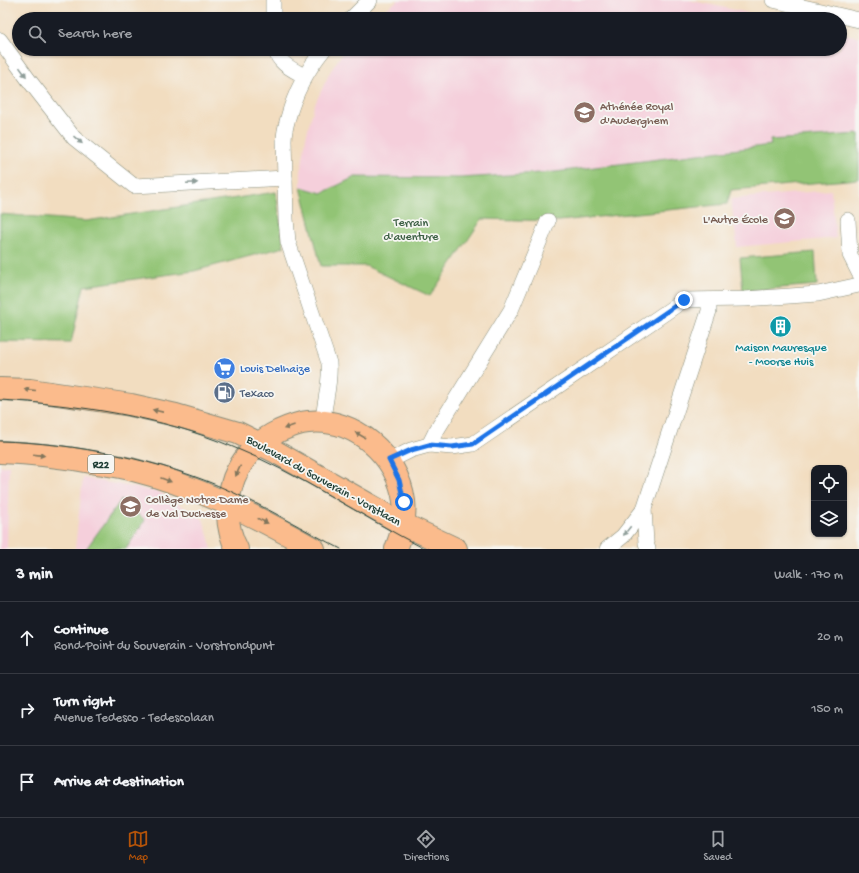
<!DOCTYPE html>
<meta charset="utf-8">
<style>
:root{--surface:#171b24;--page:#242831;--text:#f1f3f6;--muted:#9ea1a6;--line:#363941;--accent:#b45309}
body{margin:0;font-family:"Gochi Hand",sans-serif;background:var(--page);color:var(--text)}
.controls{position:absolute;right:12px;bottom:12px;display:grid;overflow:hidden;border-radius:8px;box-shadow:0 1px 3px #0004}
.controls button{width:36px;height:36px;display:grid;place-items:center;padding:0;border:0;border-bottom:1px solid var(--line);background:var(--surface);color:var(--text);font:20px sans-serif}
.stop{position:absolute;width:12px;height:12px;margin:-9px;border:3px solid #1a73e8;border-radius:50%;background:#fff}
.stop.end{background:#1a73e8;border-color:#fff;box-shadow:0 1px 4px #0008}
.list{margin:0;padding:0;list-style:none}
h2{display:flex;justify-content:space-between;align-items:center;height:52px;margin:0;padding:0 16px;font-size:17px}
h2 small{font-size:13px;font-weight:400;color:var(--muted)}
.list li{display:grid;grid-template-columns:26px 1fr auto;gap:12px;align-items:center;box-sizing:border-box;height:72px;padding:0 16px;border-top:1px solid var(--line)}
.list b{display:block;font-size:15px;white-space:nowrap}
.list p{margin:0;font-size:13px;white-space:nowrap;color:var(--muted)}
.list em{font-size:13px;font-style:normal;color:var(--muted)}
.icon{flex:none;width:22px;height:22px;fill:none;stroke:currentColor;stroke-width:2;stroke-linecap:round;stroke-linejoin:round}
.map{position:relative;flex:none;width:859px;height:549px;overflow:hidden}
.search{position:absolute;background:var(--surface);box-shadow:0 1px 3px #0004;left:12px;right:12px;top:12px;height:44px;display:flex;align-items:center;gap:10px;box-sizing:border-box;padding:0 14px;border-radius:22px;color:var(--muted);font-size:15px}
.sheet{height:268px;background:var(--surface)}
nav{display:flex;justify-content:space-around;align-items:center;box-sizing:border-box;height:56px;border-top:1px solid var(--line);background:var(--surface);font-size:11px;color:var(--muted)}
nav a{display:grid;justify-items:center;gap:2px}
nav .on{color:var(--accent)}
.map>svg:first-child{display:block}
.built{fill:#f5cfdb}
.green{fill:#92c475;stroke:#588054}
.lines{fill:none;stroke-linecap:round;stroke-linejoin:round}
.street-casing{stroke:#888d7a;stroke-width:16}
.primary-casing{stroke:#888d7a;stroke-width:24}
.street{stroke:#fff;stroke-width:15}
.primary{stroke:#fbbb8c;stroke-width:22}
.tram{stroke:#1f3d34;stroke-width:1}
.oneway{fill:#8f9e9a}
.oneway2{fill:#82765c}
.route{stroke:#1a73e8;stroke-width:5}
.labels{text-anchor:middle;stroke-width:3.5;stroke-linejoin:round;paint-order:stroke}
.shield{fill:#f6f6f2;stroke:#60746d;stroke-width:1}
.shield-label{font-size:11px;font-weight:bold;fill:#1f3d34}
.education-label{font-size:12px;fill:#785e54;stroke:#f6f6f2;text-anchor:start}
.park-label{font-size:12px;fill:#3c5f44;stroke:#f6f6f2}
.culture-label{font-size:12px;fill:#0d838f;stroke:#f6f6f2}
.shop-label{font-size:12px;fill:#366cbe;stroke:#f6f6f2;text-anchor:start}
.service-label{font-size:12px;fill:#4e5e75;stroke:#f6f6f2;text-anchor:start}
.street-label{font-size:12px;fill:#1f3d34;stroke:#f6f6f2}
</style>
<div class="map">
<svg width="859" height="549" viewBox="0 0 859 549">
<rect width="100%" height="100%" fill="#f6f6f2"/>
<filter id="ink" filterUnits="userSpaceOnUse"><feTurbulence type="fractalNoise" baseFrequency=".025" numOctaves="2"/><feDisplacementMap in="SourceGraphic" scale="8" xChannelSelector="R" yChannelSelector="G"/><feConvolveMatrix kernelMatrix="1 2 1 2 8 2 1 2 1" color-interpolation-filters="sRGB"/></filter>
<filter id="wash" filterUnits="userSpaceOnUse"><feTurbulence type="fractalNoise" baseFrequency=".012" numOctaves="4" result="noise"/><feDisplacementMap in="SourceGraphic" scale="16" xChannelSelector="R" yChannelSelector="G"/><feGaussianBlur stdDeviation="0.9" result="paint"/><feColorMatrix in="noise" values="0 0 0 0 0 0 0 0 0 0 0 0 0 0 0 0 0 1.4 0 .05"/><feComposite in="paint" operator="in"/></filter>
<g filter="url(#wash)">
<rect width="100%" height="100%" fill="#f2ddc0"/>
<g class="built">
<path d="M398,0h291l87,19h-403z"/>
<path d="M840,33l19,4v97l-88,6v5l-216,27 -70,6 -130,-1 -33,16 -21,-6v-14l5,-36 8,-31 16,-34 15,-23h495z"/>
<path d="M831,190l5,48 -99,9 -6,-48z"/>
<path d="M0,466h9l-2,83h-7z"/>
<path d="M83,478l76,14 44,27 9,30h-137z"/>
</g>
<g class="green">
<path d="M859,134v45l-128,11 -4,14 -168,17 -77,-2 -52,77 -64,-30h-45l-20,-79 21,6 33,-16 106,1 94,-6 216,-27 -1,-5z"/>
<path d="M276,192l8,55 -90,24 -110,15 -13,57 -71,-1v-128l86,7z"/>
<path d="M815,252l2,33 -74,6 -3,-33z"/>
<path d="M121,500l24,20 -19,29h-40z"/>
</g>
</g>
<g filter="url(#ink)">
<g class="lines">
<defs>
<g id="street">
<path d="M273,0v19"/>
<path d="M773,0l86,20"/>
<path d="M351,19l19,-19"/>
<path d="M0,40l28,39 46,59 60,48 151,-8"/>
<path d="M275,49c4,15 17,20 29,27"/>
<path d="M848,220l2,35 9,18"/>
<path d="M323,422c1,-20 8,-39 6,-59l-41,-121 -2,-23 -2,-79c0,-8 2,-15 4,-22 7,-26 19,-48 36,-69"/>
<path d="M429,445l6,-12 76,-123 37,-89"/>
<path d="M389,461l22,-11 18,-5 23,2 21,-3 211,-144 61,-1 73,-5 41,-9"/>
<path d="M644,509l2,34 2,6"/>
<path d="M607,549l16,-13 21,-27 65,-198v-11"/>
</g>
<g id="primary">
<path d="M0,389l30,1 101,15 45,10 62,18 38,19 127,72 53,25"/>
<path d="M0,452c33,1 65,5 97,11 11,2 22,3 33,6 65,16 126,47 184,80"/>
<path d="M237,549c-12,-22 -11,-48 -3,-71 9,-21 24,-37 45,-47 9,-4 19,-8 29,-9 47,-5 90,34 96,79 2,16 -2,33 -8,48"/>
</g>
</defs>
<use href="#street" class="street-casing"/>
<use href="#primary" class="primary-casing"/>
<use href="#street" class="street"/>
<use href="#primary" class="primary"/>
<g class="tram">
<path d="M0,400c79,5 160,16 233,47 67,27 127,69 192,102"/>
<path d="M0,441c74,2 163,19 230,50 38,17 74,39 111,58"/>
</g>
</g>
<defs><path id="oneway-solid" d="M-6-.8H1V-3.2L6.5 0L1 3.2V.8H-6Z"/></defs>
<g class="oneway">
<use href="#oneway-solid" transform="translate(23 72) rotate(54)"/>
<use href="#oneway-solid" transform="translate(78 140) rotate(41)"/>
<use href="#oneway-solid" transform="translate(192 183) rotate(-3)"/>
<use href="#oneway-solid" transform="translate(627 531) rotate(128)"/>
</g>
<g class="oneway2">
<use href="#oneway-solid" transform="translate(30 390) rotate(-175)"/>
<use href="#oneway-solid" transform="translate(158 411) rotate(-167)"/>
<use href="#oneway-solid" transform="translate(289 427) rotate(160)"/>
<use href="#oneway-solid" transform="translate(360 435) rotate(-150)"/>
<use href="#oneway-solid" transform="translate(39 455) rotate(7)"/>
<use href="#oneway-solid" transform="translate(238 471) rotate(115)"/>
<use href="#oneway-solid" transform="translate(166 480) rotate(21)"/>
<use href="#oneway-solid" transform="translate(263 521) rotate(26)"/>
</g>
</g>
<g class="lines" filter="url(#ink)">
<path class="route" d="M404,502l-5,-22 -10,-20 22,-10 18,-5 23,2 21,-3 211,-144"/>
</g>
<defs>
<symbol id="school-disc" viewBox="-11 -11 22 22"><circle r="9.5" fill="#8d6e63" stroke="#f6f6f2"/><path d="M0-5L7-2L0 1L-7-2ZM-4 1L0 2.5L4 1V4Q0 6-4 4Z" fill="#fff"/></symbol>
<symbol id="building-disc" viewBox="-11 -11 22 22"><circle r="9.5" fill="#0f9aa8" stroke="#f6f6f2"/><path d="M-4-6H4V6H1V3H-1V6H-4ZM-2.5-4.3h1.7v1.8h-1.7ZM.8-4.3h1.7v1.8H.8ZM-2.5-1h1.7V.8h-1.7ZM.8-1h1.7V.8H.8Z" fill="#fff"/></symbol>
<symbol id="supermarket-disc" viewBox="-11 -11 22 22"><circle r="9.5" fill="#3f7fe0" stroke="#f6f6f2"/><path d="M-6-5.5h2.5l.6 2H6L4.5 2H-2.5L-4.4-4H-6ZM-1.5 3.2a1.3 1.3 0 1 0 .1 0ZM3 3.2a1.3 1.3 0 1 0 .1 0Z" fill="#fff"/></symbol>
<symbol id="fuel-disc" viewBox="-11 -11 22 22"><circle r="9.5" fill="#5c6f8a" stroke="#f6f6f2"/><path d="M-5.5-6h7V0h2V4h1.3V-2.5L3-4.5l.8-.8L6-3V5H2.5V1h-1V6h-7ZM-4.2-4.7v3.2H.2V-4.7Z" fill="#fff"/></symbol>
</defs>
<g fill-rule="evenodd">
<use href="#school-disc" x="572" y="100" width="25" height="25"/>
<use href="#school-disc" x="772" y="206" width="25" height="25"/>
<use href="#building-disc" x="768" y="314" width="25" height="25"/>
<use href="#supermarket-disc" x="212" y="356" width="25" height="25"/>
<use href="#fuel-disc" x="212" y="380" width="25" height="25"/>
<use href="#school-disc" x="118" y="494" width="25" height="25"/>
</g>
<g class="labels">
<rect class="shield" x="88" y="455" width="26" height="18" rx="3"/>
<g class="shield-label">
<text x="101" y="468">R22</text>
</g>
<g class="education-label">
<text x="600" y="110">Athénée Royal<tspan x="600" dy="14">d'Auderghem</tspan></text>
<text x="768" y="223" text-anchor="end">L'Autre École</text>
<text x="146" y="503">Collège Notre-Dame<tspan x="146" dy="14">de Val Duchesse</tspan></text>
</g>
<g class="park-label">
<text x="411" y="226">Terrain<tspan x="411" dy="14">d'aventure</tspan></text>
</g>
<g class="culture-label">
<text x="781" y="351">Maison Mauresque<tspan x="781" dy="14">- Moorse Huis</tspan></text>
</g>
<g class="shop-label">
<text x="240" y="372">Louis Delhaize</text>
</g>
<g class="service-label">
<text x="240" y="397">Texaco</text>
</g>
<g class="street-label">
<text transform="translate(324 480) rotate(29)" y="4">Boulevard du Souverain - Vorstlaan</text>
</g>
</g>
</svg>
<div class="controls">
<button><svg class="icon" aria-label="locate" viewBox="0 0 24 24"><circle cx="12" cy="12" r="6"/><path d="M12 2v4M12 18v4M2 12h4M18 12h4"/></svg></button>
<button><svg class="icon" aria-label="layers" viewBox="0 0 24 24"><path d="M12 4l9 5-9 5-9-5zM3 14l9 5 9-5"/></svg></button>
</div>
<div class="stop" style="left:404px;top:502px"></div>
<div class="stop end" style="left:684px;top:300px"></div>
<div class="search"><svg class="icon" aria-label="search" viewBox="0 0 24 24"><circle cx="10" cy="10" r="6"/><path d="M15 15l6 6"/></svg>Search here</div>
</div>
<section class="sheet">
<h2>3 min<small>Walk · 170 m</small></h2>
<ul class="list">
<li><svg class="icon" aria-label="ahead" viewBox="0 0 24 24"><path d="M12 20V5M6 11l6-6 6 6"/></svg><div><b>Continue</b><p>Rond-Point du Souverain - Vorstrondpunt</p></div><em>20 m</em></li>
<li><svg class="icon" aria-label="right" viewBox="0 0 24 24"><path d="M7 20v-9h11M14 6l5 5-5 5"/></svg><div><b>Turn right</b><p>Avenue Tedesco - Tedescolaan</p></div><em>150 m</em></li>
<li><svg class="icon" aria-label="arrive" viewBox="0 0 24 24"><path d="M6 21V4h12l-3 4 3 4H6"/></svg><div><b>Arrive at destination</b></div></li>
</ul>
</section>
<nav>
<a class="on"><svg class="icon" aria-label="map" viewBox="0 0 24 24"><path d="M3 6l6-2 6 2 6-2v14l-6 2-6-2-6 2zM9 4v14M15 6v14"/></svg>Map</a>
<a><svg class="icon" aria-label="directions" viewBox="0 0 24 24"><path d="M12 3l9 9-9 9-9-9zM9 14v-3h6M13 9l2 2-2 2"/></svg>Directions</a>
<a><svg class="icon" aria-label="saved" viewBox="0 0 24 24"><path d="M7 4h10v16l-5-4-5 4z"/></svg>Saved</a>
</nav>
